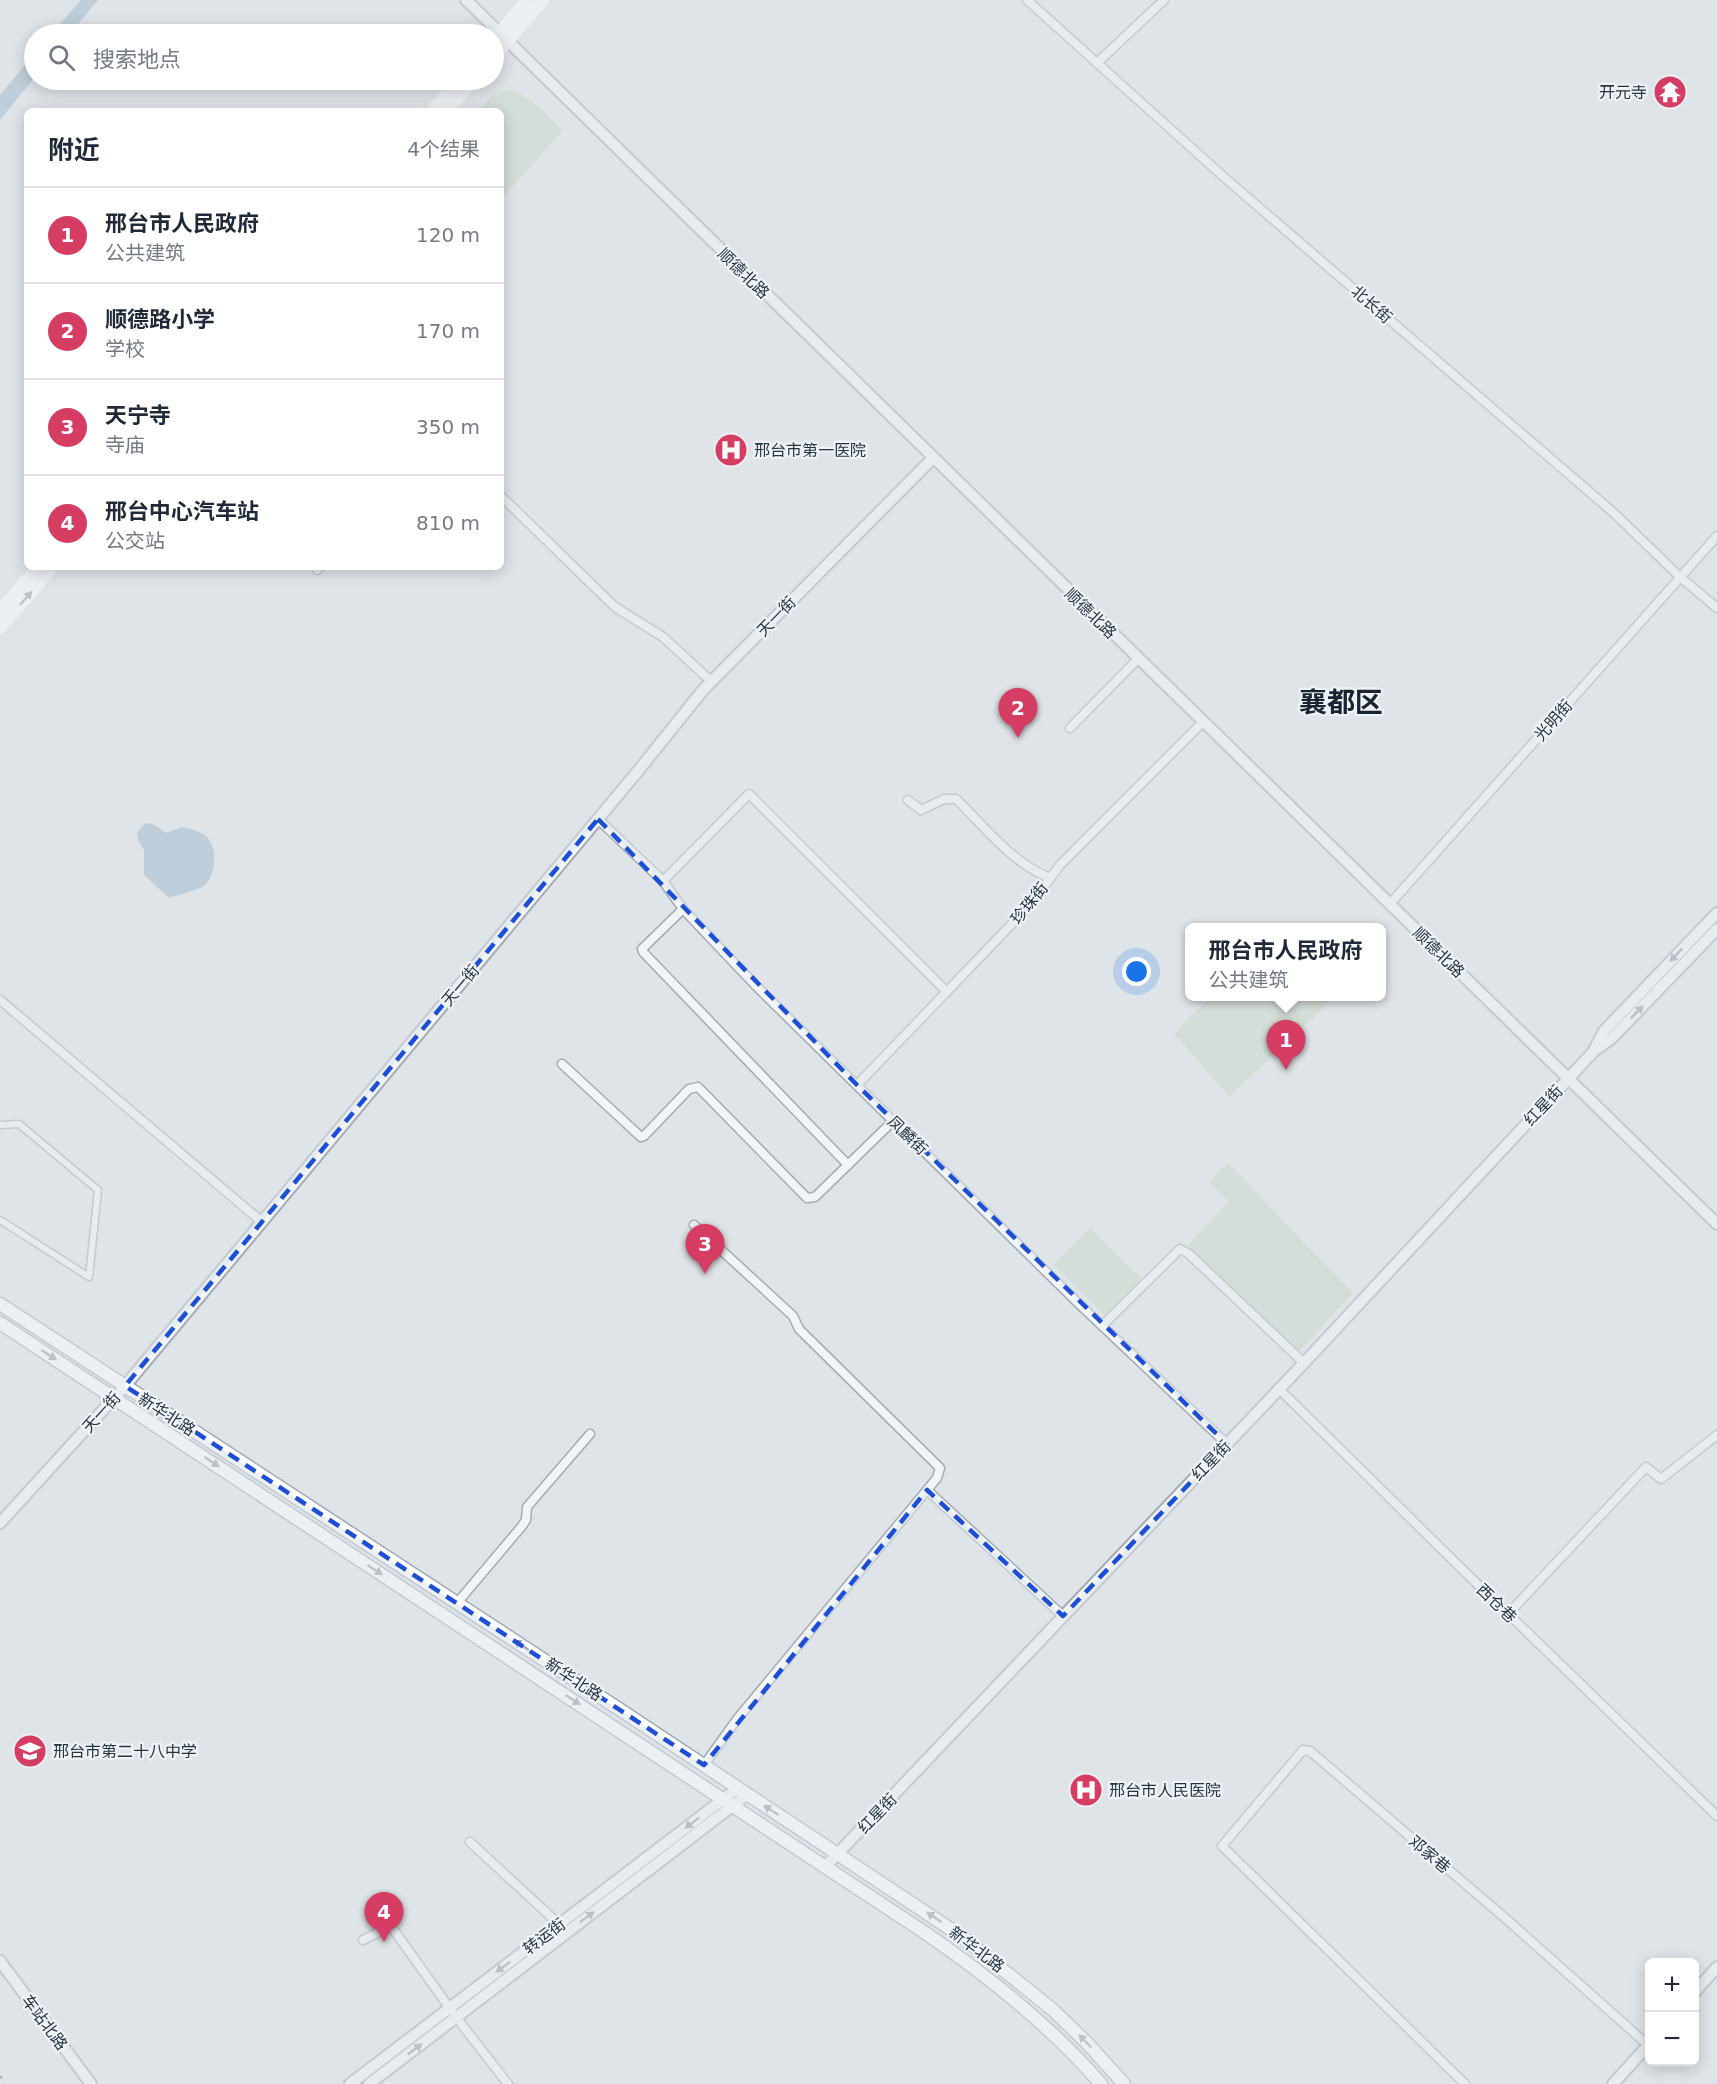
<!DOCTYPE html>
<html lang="zh">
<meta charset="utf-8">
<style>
:root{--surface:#fff;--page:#f6f6f7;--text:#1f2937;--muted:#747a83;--line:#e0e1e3;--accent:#d53d63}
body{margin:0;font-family:"DejaVu Sans","Noto Sans SC",sans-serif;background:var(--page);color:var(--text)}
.controls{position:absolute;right:18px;bottom:18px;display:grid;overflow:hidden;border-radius:9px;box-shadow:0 3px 15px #0003}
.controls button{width:54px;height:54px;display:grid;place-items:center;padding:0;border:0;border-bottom:2px solid var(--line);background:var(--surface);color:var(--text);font:30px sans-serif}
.you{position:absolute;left:1137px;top:972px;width:21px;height:21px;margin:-15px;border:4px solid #fff;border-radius:50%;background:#1a73e8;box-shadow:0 0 0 9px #1a73e833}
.badge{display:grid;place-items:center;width:39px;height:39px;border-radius:50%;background:var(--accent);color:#fff;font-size:20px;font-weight:700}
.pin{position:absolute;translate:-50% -50px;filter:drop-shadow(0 2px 3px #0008)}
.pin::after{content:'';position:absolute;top:32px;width:21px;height:18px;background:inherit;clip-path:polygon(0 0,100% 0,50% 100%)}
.popup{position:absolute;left:1185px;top:923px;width:201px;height:78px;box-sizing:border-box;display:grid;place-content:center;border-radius:9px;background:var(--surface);filter:drop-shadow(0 2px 4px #0005);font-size:20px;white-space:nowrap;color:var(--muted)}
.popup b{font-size:22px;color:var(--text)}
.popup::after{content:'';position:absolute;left:50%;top:100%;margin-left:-12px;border:12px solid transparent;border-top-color:var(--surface)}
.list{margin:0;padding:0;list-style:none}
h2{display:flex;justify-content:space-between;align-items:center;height:78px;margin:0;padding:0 24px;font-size:26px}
h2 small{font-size:20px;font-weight:400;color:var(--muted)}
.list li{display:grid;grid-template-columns:39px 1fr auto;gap:18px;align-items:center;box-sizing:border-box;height:96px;padding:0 24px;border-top:2px solid var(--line)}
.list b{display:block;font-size:22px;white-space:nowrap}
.list p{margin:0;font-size:20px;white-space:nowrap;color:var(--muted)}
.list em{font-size:20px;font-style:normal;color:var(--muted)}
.icon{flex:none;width:33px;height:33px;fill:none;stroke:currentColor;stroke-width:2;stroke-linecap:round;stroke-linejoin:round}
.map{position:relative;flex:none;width:1717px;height:2084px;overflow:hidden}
.search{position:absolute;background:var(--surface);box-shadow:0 3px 15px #0003;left:24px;top:24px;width:480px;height:66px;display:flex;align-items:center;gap:15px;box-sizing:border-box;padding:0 21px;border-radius:33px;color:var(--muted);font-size:22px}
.panel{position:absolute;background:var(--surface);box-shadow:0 3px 15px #0003;left:24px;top:108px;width:480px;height:462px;border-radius:9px}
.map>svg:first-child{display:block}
.green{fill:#c7d4c0}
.water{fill:#98b6cb}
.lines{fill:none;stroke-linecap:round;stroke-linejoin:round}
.pedestrian-casing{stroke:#a4abb3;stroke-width:9}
.minor-casing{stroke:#a4abb3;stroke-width:11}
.tertiary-casing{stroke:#a4abb3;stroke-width:14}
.primary-casing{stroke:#9eaab6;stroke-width:15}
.pedestrian{stroke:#f2f5f7;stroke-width:6}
.minor{stroke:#f2f5f7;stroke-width:8}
.tertiary{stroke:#f2f5f7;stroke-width:10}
.secondary{stroke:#fff;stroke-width:12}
.primary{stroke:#fff;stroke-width:12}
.rail{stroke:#788594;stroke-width:3;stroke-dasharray:3 6;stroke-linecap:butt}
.oneway{fill:#9399a0}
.oneway2{fill:#8c949c}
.marked{fill:none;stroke:#1d4ed8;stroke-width:4.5;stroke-dasharray:12 8;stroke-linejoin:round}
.labels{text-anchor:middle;stroke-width:4.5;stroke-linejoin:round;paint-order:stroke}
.poi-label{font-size:16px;fill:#273341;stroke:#eff3f7;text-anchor:start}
.street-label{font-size:16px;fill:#273341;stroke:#eff3f7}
.town-label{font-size:28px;font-weight:bold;fill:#192432;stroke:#eff3f7}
</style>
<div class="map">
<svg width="1717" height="2084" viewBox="0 0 1717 2084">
<rect width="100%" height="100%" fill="#dfe4e9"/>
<g class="green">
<path d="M507,90c22,3 40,26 56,41l-62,67v-87h-23l14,-16z"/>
<path d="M1211,997v-1l123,1 -104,99 -55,-60 5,-9z"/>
<path d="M1228,1163l125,130 -55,59 -111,-106 42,-44 -20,-20z"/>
<path d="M1090,1228l51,50 -36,37 -51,-50z"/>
</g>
<g class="water">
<path d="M81,0h17l-28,34h-19z"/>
<path d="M34,54v24l-34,42v-25z"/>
<path d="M149,823c22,8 8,14 33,4 9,2 19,4 26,11 10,12 8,38 -4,48 -5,4 -27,9 -35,12l-25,-23v-25l-6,-10 -1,-7 7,-9z"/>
</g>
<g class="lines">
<defs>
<path id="pedestrian" d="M0,1125l19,-1 79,66 -9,87 -89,-57"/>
<g id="minor">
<path d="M1027,0l198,178 390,336 65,63 37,31"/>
<path d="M1097,63l67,-63"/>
<path d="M501,496l114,111 48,30 49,45"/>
<path d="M317,570l3,-3"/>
<path d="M1070,728l68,-69"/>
<path d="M908,800l13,10 23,-11h12c29,28 56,64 94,79"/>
<path d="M598,819l65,62 20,28 74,78 320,315 150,142"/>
<path d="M663,881l86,-87 198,198"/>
<path d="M1390,904l327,-368"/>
<path d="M683,909l-41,40 1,3 205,213"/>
<path d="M0,1000l262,222"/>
<path d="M562,1064l79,73 3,-1 45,-47 9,-2 109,111 8,-1 78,-76"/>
<path d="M857,1085l174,-181 29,-39 143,-143"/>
<path d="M694,1225l99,91 6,13 141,139 -3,10 -199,240 -34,47"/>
<path d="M1102,1326l78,-77 9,5 115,109"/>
<path d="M1279,1389l185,182 253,245"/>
<path d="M927,1490l136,126"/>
<path d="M457,1603l65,-77 4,-6 1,-13 63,-73"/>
<path d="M1508,1614l138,-147 15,12 56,-44"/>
<path d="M470,1842l92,85"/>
<path d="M363,1940l28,-14 65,91 52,67"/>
<path d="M1465,2084l-243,-238 81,-96 7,1 195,167 143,127"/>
</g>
<g id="tertiary">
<path d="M466,0l1251,1224"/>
<path d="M1595,1048l9,-17 113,-118"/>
<path d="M0,1523l125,-137 513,-615 65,-81 230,-232"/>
<path d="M825,1867l479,-504 290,-312 18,-13 105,-109"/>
<path d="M0,1961l91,123"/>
<path d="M1694,1993l23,-26"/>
<path d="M350,2084l388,-296"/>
<path d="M369,2084l379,-290"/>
<path d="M1613,2084l37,-41"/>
</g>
<g id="primary">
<path d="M0,1304l619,405 342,227 92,74 36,35 35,39"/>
<path d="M0,1323l924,609c64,44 126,93 177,152"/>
</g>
</defs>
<use href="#pedestrian" class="pedestrian-casing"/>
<use href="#minor" class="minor-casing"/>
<use href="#tertiary" class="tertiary-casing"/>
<use href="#primary" class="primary-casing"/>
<use href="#pedestrian" class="pedestrian"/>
<use href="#minor" class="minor"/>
<use href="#tertiary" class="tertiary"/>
<g class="secondary">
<path d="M494,39l33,-39"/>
<path d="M494,57l49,-57"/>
<path d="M432,111l27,-31"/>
<path d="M447,111l27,-31"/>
<path d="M0,611l38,-44"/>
<path d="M0,628l53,-61"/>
</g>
<use href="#primary" class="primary"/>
<path class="rail" d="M0,2076l5,8"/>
</g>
<defs><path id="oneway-solid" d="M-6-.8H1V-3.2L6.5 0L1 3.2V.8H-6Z" transform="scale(1.5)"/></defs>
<g class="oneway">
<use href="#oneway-solid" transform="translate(26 598) rotate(-49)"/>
<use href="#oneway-solid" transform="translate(49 1355) rotate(33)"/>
<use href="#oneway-solid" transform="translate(212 1462) rotate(33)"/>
<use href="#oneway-solid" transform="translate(375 1570) rotate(33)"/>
<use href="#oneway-solid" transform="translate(521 1645) rotate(-147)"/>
<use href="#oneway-solid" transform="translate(573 1700) rotate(33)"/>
<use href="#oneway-solid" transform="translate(771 1810) rotate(-147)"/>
<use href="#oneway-solid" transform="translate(934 1917) rotate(-146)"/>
<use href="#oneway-solid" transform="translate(1085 2041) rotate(-134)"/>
</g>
<g class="oneway2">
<use href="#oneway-solid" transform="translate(1676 955) rotate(134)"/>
<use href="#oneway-solid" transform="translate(1637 1012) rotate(-46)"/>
<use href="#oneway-solid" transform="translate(692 1823) rotate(143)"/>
<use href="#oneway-solid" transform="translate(587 1917) rotate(-37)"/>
<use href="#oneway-solid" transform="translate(503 1967) rotate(143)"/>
<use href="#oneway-solid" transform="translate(415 2049) rotate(-37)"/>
</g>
<path d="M0 0H1717V2084H0ZM598,819l259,266 370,359 -164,172 -136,-126 -223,275 -579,-379z" fill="#dfe4e9" fill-opacity=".55" fill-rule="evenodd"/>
<path class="marked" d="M598,819l259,266 370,359 -164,172 -136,-126 -223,275 -579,-379z"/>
<defs>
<symbol id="temple-disc" viewBox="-11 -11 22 22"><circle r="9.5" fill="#d53d63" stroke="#eff3f7"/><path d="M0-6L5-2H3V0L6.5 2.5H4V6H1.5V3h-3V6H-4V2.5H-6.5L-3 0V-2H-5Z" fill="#fff"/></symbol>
<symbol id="hospital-disc" viewBox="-11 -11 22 22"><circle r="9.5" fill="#d53d63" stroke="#eff3f7"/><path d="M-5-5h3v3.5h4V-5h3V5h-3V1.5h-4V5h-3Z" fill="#fff"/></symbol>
<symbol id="school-disc" viewBox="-11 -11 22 22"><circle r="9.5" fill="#d53d63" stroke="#eff3f7"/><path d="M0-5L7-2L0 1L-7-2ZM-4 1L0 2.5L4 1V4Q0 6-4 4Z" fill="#fff"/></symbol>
</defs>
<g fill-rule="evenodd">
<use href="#temple-disc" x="1651" y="73" width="38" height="38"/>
<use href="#hospital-disc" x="712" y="431" width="38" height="38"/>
<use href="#school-disc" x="11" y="1732" width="38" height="38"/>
<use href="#hospital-disc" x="1067" y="1771" width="38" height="38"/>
</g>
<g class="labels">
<g class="poi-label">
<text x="1647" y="98" text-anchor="end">开元寺</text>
<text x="754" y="456">邢台市第一医院</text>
<text x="53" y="1757">邢台市第二十八中学</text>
<text x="1109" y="1796">邢台市人民医院</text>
</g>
<g class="street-label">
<text transform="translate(744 273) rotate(44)" y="6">顺德北路</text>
<text transform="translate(1372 304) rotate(41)" y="6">北长街</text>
<text transform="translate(1091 613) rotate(44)" y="6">顺德北路</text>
<text transform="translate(776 616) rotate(-46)" y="6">天一街</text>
<text transform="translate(1553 720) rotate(-49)" y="6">光明街</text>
<text transform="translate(1029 903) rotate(-51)" y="6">珍珠街</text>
<text transform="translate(1439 952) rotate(44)" y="6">顺德北路</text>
<text transform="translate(460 985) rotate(-50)" y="6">天一街</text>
<text transform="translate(1543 1105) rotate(-47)" y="6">红星街</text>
<text transform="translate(908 1135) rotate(44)" y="6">凤麟街</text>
<text transform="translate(101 1412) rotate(-48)" y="6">天一街</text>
<text transform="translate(167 1414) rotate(33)" y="6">新华北路</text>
<text transform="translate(1211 1460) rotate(-46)" y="6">红星街</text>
<text transform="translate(1497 1603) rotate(44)" y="6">西仓巷</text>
<text transform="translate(574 1679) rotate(33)" y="6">新华北路</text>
<text transform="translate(877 1813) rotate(-46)" y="6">红星街</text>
<text transform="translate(1430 1854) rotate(40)" y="6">邓家巷</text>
<text transform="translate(544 1936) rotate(-37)" y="6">转运街</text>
<text transform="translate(977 1949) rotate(37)" y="6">新华北路</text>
<text transform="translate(45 2022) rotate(53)" y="6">车站北路</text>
</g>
<g class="town-label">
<text x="1341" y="712">襄都区</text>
</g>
</g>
</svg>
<div class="controls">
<button>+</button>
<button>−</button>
</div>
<div class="you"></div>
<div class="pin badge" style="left:1286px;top:1070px">1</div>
<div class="popup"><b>邢台市人民政府</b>公共建筑</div>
<div class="pin badge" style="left:1018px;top:738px">2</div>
<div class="pin badge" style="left:705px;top:1274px">3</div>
<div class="pin badge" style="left:384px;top:1942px">4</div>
<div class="search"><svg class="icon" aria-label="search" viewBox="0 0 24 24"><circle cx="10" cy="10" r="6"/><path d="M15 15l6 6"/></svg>搜索地点</div>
<section class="panel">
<h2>附近<small>4个结果</small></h2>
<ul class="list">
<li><span class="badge">1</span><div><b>邢台市人民政府</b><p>公共建筑</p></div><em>120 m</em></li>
<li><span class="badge">2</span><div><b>顺德路小学</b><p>学校</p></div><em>170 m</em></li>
<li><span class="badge">3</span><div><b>天宁寺</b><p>寺庙</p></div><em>350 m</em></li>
<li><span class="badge">4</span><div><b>邢台中心汽车站</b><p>公交站</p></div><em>810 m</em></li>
</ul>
</section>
</div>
